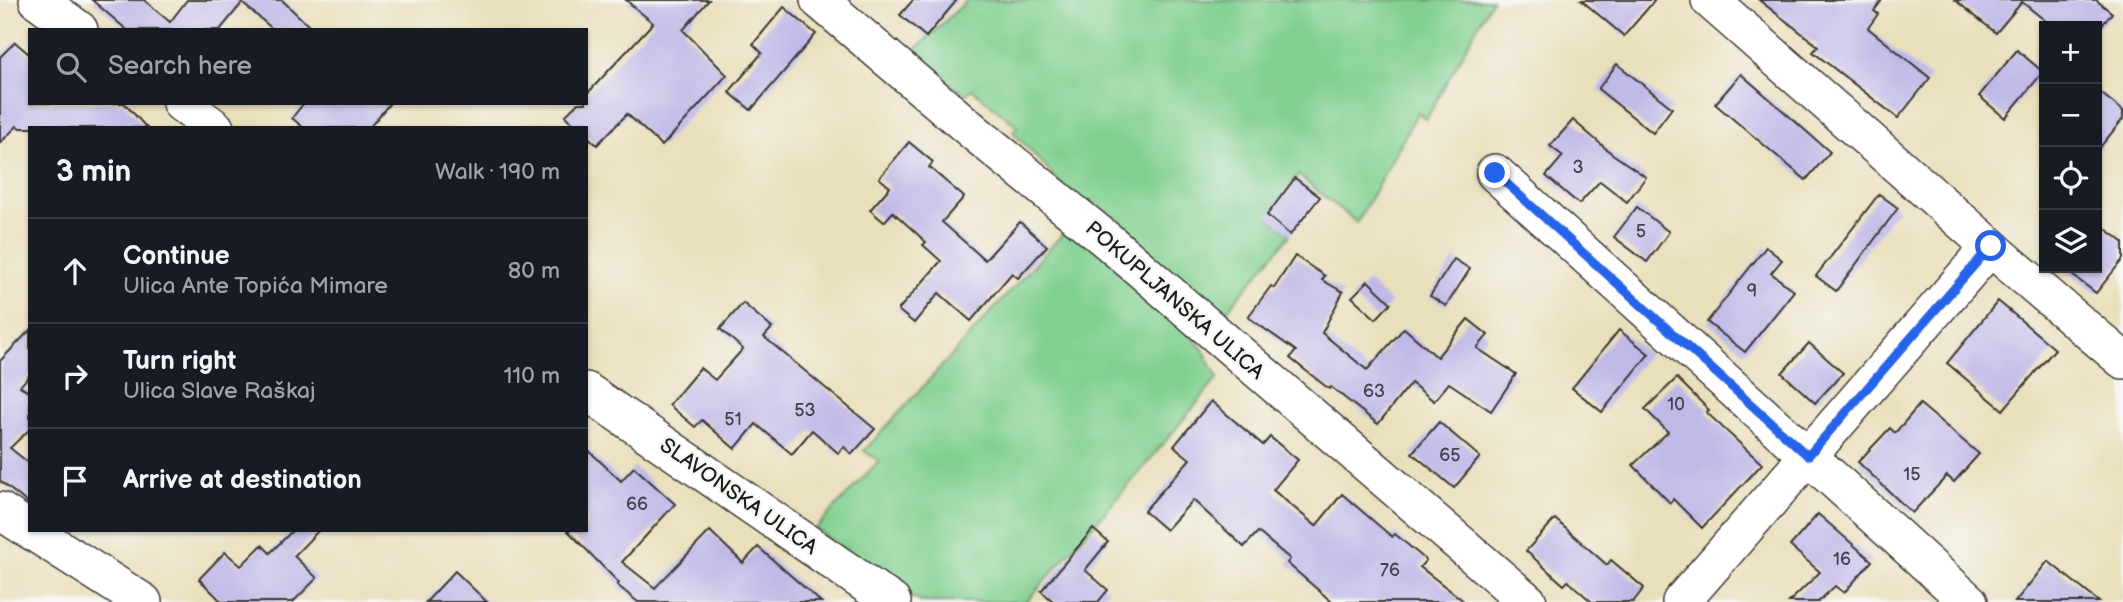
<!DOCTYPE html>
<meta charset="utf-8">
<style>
:root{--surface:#171b24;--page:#242831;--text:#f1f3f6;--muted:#9ea1a6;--line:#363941}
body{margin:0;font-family:"Balsamiq Sans",sans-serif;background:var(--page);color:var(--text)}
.controls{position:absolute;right:21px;top:21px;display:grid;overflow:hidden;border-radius:0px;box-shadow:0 2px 5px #0004}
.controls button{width:63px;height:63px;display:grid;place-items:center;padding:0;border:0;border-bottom:2px solid var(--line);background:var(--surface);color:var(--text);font:35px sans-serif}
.stop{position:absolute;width:21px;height:21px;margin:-16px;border:5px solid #2563eb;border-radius:50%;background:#fff}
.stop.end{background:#2563eb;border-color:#fff;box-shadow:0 2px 7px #0008}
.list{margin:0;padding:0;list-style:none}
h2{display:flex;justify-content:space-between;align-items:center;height:91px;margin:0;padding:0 28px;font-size:30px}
h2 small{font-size:23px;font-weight:400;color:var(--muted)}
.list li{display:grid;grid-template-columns:46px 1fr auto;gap:21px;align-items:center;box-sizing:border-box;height:105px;padding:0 28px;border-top:2px solid var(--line)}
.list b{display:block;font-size:26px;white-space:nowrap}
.list p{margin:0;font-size:23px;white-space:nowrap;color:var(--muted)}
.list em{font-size:23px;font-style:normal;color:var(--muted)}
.icon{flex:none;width:38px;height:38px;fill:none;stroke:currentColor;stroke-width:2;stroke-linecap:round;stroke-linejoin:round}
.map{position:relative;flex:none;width:2123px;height:602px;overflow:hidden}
.search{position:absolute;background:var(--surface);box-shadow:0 2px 5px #0004;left:28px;top:28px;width:560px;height:77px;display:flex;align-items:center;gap:18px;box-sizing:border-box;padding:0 24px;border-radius:0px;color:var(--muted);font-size:26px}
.panel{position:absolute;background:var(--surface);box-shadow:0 2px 5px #0004;left:28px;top:126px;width:560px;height:406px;border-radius:0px}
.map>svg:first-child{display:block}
.green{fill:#81d090;stroke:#4e7656;stroke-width:2}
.building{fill:#bfb9e8}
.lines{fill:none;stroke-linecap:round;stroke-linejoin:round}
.minor-casing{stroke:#3b3934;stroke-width:40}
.minor{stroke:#fff;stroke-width:37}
.route{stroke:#2563eb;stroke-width:9}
.labels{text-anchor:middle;stroke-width:5;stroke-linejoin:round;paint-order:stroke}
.number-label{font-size:18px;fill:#45434f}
.street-label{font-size:21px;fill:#1c1c1c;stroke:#f6f6f2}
</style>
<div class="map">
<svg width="2123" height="602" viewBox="0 0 2123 602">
<rect width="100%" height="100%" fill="#f6f6f2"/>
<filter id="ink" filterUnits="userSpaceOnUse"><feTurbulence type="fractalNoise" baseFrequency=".0143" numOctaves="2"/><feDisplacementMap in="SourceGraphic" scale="14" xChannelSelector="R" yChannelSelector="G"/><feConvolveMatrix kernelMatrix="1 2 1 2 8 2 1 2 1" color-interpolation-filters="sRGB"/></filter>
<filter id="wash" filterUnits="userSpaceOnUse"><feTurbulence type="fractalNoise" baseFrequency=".00686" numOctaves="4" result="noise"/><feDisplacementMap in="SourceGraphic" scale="28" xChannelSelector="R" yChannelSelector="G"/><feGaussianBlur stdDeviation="1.57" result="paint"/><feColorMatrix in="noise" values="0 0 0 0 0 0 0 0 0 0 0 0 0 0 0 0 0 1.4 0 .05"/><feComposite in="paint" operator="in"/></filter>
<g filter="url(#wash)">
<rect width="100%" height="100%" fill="#eadfbb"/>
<g class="green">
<path d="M967,0h525l-66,120 -8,-8 -61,111 -59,-48 -30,40 22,20 -70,84 -146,-121 -61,-66 4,-6 -45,-37 -5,5 -48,-26 -10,-12z"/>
<path d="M1070,226l84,71 48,51 16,30 -85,102 -107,122h-106l-105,-73 64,-68 -15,-10z"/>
</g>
<g id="blocks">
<g class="building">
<path d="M92,0h52l26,22 17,-22h95l31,30h-39l-32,-27 -22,27h-93z"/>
<path d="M626,0h83l-26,30 44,45 -65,71 -35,-32 -30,31 -11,-10v-7h-8l-13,-12 13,-13h8v-8l67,-72z"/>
<path d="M913,0h44l-31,37 -26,-22z"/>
<path d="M1581,0h74l-31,36z"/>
<path d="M1759,0h123l-8,11 4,3 -10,14 62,50 -32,40 -85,-66 5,-6z"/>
<path d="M1955,0h141l16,13 -11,13h-49l-30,-24 -26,31z"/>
<path d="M784,7l32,27 -65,76 -22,-18 33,-39 -9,-9z"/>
<path d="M15,42l15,13v48h94l23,25h-127l-3,-2 -17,17v-86z"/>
<path d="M2017,50l26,22 -38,46 -26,-22z"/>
<path d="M1617,64l55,44 -19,25 -55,-44z"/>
<path d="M1741,74l89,78 -24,28 -91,-76z"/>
<path d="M2097,90l26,21v8l-26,32z"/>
<path d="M304,103h86l-21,25h-65l-12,-10z"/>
<path d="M1573,120l38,33 35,24 -19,25 -27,-21 -21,23 -33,-28 17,-20 -13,-10z"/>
<path d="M909,142l24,20 -4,5 35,30 -22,25 43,38 35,-38 27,24 -29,32 -6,-5 -41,48 -32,-28 -25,30 -16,-13 43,-49 -18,-16 3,-3 -33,-30 -9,10 -14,-12 20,-23 -11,-9z"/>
<path d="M1295,178l25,19 -30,38 -23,-20z"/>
<path d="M1879,194l19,14 -62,83 -20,-15z"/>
<path d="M1637,207l32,25 -22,30 -33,-25z"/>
<path d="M2097,222l26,20v17l-27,34 -33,-25h34z"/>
<path d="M1766,247l16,13 -11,13 23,18 -49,61 -38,-30z"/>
<path d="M1295,256l30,20 -3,4 21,12 -21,41 45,37 37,-42 33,29 31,-38 20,16 -11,13 39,26 -25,37 -42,-28 -15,18 -23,-18 -33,41 -47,-37 -2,2 -39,-31 6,-7 -48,-34 23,-31 3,2z"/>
<path d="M1454,259l16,10 -24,37 -16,-10z"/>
<path d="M1368,281l23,22 -15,16 -24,-22z"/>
<path d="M1998,301l57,48 -52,61 -56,-47z"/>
<path d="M743,303l29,25 -8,9 111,92 -23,25 -8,-7 -6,6 -26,-23 -20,24 -36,-30 -21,25 -33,-29 -7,7 -26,-22 31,-37 15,12 28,-31 -23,-20z"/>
<path d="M30,330v45l-10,11 10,7v36l-20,19 20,16v41l-30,-24v-120z"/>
<path d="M1619,330l30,24 -47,58 -30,-24z"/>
<path d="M1809,343l34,30 -28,30 -33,-30z"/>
<path d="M1677,378l32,32 -3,2 56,52 -60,64 -29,-29 -3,4 -37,-38 35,-33 -23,-23z"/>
<path d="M1211,401l52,44 7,-8 28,23 -25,30 43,36 26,-32 50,43 3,-3 31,26 -6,7 45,35h-133l-45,-39 3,-4 -32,-27 -14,15 -51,-47 -27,30 -22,-19 46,-52 -16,-13z"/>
<path d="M1920,404l59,50 -25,28 -7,-6 -35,37 -54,-51 32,-34 5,5z"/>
<path d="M1439,422l41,35 -26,31 -42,-35z"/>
<path d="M586,448l35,33 13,-14 41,37 -53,58 33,26 55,-57 33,32 15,-16 63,55h-183l-21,-17 2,-2 -52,-53h19z"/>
<path d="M1818,514l54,47 -28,32 -9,-7 -17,16h-29l31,-30 -30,-26z"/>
<path d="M1555,519l52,46 4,-5 33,28 -11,14h-41l-24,-21 -4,4 -38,-34z"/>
<path d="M1093,529l15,13 -23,28 23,20 -10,12h-44l-13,-11z"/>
<path d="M293,530h26l-25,26 23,22 -24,24h-71l-23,-23 26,-27 16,14 21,-21 8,8z"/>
<path d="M2048,561l51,41h-84z"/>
<path d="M455,571l32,31h-61z"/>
</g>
</g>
</g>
<g filter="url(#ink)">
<use href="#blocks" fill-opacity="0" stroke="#3b3934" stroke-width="2"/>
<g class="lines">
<defs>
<g id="minor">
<path d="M38,0l41,30"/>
<path d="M819,0l155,132 135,110 419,360"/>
<path d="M1710,0l300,264 113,96"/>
<path d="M181,103l34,25"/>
<path d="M1495,173l474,429"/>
<path d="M586,391l306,211"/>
<path d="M0,511l30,19"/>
<path d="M30,530l113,72"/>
<path d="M1681,602l310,-356"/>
</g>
</defs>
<use href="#minor" class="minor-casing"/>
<use href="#minor" class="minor"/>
</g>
</g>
<g class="lines" filter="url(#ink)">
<path class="route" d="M1495,173l313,283 183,-210"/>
</g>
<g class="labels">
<g class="number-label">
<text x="1578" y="173">3</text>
<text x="1641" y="237">5</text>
<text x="1752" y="297">9</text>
<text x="1374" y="397">63</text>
<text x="1676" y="410">10</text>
<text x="805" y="416">53</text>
<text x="733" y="425">51</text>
<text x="1450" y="461">65</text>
<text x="1912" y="480">15</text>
<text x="637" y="510">66</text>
<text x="1842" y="565">16</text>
<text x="1390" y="576">76</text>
</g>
<g class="street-label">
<text transform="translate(1175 300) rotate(41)" y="7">POKUPLJANSKA ULICA</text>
<text transform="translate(739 496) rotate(35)" y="7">SLAVONSKA ULICA</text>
</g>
</g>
</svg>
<div class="controls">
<button>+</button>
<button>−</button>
<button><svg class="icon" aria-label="locate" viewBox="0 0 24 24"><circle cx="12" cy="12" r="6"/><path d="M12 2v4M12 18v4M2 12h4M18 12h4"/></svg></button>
<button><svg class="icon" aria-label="layers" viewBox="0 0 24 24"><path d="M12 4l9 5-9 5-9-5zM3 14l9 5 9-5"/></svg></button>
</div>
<div class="stop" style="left:1991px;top:246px"></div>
<div class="stop end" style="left:1495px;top:173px"></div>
<div class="search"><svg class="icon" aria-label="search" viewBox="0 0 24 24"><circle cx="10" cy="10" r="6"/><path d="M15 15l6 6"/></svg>Search here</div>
<section class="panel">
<h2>3 min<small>Walk · 190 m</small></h2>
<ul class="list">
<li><svg class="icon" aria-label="ahead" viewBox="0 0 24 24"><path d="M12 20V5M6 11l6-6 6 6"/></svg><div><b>Continue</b><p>Ulica Ante Topića Mimare</p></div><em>80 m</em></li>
<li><svg class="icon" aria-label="right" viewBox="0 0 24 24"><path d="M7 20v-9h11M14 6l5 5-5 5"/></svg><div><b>Turn right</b><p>Ulica Slave Raškaj</p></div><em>110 m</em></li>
<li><svg class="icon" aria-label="arrive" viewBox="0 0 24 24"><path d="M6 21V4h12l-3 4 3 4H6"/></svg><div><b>Arrive at destination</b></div></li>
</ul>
</section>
</div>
